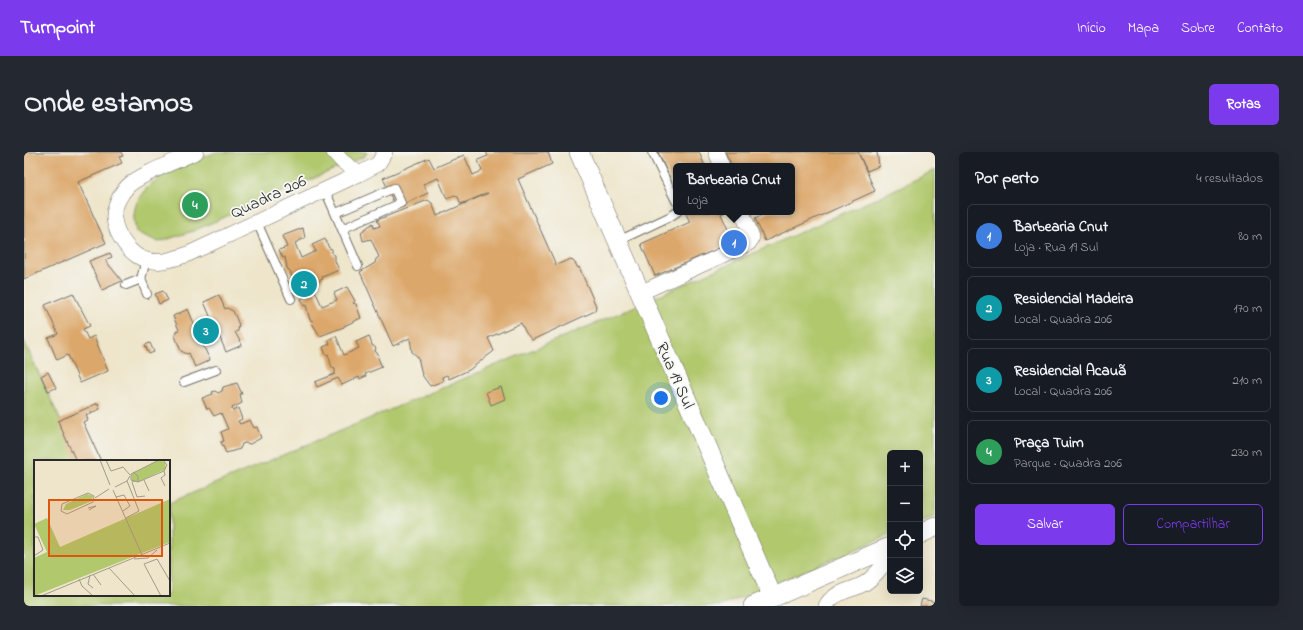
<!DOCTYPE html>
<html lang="pt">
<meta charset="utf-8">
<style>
:root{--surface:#171b24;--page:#242831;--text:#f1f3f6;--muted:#9ea1a6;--line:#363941;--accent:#7c3aed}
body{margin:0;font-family:"Indie Flower",sans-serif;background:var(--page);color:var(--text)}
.controls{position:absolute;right:12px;bottom:12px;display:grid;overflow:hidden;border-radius:6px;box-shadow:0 4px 16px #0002}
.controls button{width:36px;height:36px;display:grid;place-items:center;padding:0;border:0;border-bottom:1px solid var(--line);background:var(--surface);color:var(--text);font:20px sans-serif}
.you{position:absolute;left:637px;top:246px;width:14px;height:14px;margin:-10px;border:3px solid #fff;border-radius:50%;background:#1a73e8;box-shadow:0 0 0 6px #1a73e833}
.badge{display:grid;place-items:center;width:26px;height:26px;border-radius:50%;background:var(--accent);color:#fff;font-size:13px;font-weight:700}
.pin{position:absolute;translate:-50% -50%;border:2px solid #fff;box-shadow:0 1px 4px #0006}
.popup{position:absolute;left:649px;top:11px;width:122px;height:52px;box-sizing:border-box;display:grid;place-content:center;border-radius:6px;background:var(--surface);filter:drop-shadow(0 1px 3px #0005);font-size:13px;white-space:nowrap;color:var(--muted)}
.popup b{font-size:15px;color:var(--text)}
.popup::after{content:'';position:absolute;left:50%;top:100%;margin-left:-8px;border:8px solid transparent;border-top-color:var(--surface)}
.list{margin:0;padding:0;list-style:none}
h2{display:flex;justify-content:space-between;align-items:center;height:52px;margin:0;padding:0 16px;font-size:17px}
h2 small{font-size:13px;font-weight:400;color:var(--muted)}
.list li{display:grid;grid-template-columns:26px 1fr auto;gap:12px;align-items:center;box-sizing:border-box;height:64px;margin:0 8px 8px;padding:0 8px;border:1px solid var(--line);border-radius:6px}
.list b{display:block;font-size:15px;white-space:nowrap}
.list p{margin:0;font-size:13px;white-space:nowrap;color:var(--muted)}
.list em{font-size:13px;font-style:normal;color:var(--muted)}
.actions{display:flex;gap:8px;padding:12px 16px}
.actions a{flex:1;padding:9px 0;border:1px solid var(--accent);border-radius:6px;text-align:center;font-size:14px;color:var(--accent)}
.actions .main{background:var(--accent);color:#fff}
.icon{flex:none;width:22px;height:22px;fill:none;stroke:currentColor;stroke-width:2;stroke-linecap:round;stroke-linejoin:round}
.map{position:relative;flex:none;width:911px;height:454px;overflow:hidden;border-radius:6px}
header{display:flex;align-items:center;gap:24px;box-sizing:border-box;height:56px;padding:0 20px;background:var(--accent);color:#fff}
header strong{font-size:19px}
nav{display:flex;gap:22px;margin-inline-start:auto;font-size:14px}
.intro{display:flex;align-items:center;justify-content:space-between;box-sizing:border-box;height:96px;padding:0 24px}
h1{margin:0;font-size:28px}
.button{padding:10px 18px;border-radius:6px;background:var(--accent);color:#fff;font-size:14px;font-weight:700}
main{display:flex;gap:24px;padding:0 24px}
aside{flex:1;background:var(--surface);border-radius:6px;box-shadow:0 4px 16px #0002}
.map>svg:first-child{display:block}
.green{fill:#b1c86d;stroke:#6e7a4c}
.building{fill:#dca76b}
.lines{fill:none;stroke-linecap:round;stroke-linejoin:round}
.service-casing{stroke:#6f6c63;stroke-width:10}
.minor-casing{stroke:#6f6c63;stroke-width:16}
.tertiary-casing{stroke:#6f6c63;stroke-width:20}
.service{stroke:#fff;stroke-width:8}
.minor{stroke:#fff;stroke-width:15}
.tertiary{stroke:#fff;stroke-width:19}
.labels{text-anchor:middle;stroke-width:3.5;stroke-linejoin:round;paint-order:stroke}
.street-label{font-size:17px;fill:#2b2b2b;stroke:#f6f6f2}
.inset-road{fill:none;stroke:#a09b8a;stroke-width:1}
.view{fill:#df570e;fill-opacity:0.15;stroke:#df570e;stroke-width:2}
.inset-edge{fill:none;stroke:#2b2b2b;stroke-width:2}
</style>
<header>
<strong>Turnpoint</strong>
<nav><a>Início</a><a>Mapa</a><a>Sobre</a><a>Contato</a></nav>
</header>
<div class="intro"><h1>Onde estamos</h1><a class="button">Rotas</a></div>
<main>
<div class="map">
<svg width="911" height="454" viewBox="0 0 911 454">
<rect width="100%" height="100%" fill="#f6f6f2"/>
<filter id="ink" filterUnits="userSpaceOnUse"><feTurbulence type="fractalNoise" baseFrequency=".025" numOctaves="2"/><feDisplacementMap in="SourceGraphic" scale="8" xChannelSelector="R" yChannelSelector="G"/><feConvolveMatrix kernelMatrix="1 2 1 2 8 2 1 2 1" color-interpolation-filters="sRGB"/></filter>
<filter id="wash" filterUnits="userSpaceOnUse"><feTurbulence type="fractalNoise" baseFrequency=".012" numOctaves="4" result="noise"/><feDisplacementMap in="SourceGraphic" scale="16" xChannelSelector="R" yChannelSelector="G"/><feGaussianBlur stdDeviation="0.9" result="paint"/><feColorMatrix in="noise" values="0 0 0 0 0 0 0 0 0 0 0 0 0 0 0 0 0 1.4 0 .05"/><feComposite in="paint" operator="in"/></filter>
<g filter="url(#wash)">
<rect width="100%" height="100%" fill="#eee5ca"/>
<g class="green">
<path d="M192,0h151l-2,4 -172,75 -34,11 -23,-10c0,-5 -3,-12 -2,-18 4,-37 54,-49 82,-62z"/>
<path d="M911,18v347l-15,6v-70h-30v82l-169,71h-697v-265l55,120h-44v134h134v-92l446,-188 260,-116z"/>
</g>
<g id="blocks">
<g class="building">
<path d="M0,0h97l2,4 -4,1 3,6 -44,19 28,61 -82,36z"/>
<path d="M462,0h62l4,12 -34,15 38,86 15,-6 4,4 3,5 1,-1 17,39 -1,5 -63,29 -6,-7 -5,-10 -33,15 6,13 -25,19 -20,9 -2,-4 -5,2 1,4 -13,5 -8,-11 -4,-18 -6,-5 -2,-14 -17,8 -33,-74 15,-9 1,-4 3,-2 -8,-18 -8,2 -2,-9 12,-9 1,5 6,-2 -3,-6 51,-20 4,3 5,13 51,-23 -27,11 -3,-7 -4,-2 -7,4 -9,-21 -15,6 5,9 -32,15 -13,-30 46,-20 5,10 30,-13 9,20 9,-4 -4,-11 10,-4z"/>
<path d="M634,0h41l6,14h-29v26z"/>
<path d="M701,0h133l17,39 -110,50 -10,-23 14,-6h23v-46h-60z"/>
<path d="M834,0h19l2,14 -12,5z"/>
<path d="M661,60h40l-4,2 11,24 -3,1 2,4 -76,33 -14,-32 49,-22z"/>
<path d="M279,76l2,10 -10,5 6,15 15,-7 -4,-6 13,-6 4,9 3,1v5l3,1v6l4,9 -17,7 1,2 -7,3 -1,-2 -4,2 11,24 15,-6 -3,-7 13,-6 8,14 -2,2 3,1 5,14 -17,8v1l-24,9 -8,-13 1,-2 -3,-1 -4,-15 -2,1 -3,-7 8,-4 -5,-10 -6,3 -7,-13v-3l-4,-4 -2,-11 -2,1 -4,-8 8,-3 -5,-11z"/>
<path d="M86,101l2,4 -7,3 17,21 -20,9 -13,-29z"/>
<path d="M139,139l5,9 -9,4 -4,-10z"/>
<path d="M49,141l17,33 -7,3 5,10 6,-3 14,35 -28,12 -12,-28 -11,5 -9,-22 10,-4 -13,-29z"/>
<path d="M195,143l6,14 2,-1 6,3 2,4 4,10 -1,6 -3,1 7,13 -16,7 -8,-19 -17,8 9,19 -15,7 -6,-14 -2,1 -6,-3 -6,-15 1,-5 3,-1 -6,-14 15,-7 9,22 3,-1 -2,-5 11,-4 2,4 2,-2 -9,-21z"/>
<path d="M312,184l8,19 15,-7 -3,-6 13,-6 3,9 4,3 -1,3 4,4 -1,3 4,9 -17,7 1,2 -6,3 -1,-2 -17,8 -4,-7 -21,9 -2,-5 20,-8v-5l-3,-1 -4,-14 -2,1 -3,-8 7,-3 -2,-4z"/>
<path d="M126,191l4,9 -5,2 -4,-9z"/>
<path d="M24,220l8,16 -8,3 -7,-15z"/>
<path d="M213,231l5,11h-2l2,9 -10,5 1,3 5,-3 4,11 -4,2 2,3 10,-4 4,8 3,-1 4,11 -11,6 -5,-1 -3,1 -2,5 -14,4 -5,-11 3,-1 -3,-9 7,-3 -7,-16 -7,3 -5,-8 -2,1 -5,-11 11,-4 -1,-2 3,-1 3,2 4,-2 1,-4z"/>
<path d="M477,235l4,12 -14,6 -5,-13z"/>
<path d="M74,251l2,6 -14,6 2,5 -5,2 18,39h-25l-18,-40z"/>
<path d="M898,447l13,3v4h-15z"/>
</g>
</g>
</g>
<g filter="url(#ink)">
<use href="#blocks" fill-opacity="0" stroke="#6f6c63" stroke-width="1"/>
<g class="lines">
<defs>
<g id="service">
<path d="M628,0l24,49"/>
<path d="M301,38l33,76"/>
<path d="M312,61l58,-25 7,15 -59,26"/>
<path d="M233,70l34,77"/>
<path d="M594,89l53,-25 6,-4"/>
<path d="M122,108l-5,19 6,15"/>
<path d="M102,133l15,-6"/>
<path d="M160,230l32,-12"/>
</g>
<g id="minor">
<path d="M172,0c-17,8 -56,22 -68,34 -8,8 -15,22 -14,33 2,16 17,38 33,41 14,4 26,-1 39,-5l173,-81 19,-10 7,-12"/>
<path d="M310,0l8,9 17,13"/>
<path d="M692,0l6,14"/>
<path d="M616,141l109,-50 3,-6 -10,-25"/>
<path d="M802,454c7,-15 27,-15 39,-23 11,-7 18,-17 25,-28"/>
</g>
<g id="tertiary">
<path d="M555,0l194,446"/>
<path d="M896,382l15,-7"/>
<path d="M729,454l137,-59"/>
</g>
</defs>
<use href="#service" class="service-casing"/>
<use href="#minor" class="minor-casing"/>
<use href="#tertiary" class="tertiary-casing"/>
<use href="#service" class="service"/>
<use href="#minor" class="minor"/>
<use href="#tertiary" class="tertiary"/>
</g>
</g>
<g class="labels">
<g class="street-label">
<text transform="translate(244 44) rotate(-25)" y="6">Quadra 206</text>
<text transform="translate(652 223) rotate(66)" y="6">Rua 19 Sul</text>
</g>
</g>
<g transform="translate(10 308)">
<rect width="136" height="136" fill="#eee5ca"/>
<path d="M125,0l6,2 1,7 -28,13h-6l-1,-8zM53,34l6,2 -1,5 -22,9h-7l3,-6zM136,39v43l-136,54v-38l13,-6 -13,-28 13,-6 13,29z" fill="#b1c86d"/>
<path class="inset-road" d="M66,0l10,25M72,0l5,11 12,-4 7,8M125,0l-28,14v6l7,2 26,-11 3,-6 -4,-5M130,11l1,4 -4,3 4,8M99,12l5,4v6M110,20l5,11M98,22l5,15 8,-1M81,27l12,-6 3,-5M79,30l29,65M54,33l6,3 -1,6 -26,12 -6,-3 1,-7zM82,37l8,-2 6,11 -7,5M61,38l14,-9M54,48l8,-2 -7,4M92,58l13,-7 -12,-30M0,77h4l5,13 -9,6M100,99l14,-1 9,-8M75,108l26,28M59,114l8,11M56,115l-2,9 5,4M45,119l3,7 11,10M7,136l129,-53M127,136l-17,-32 13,-5 13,22"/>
<path class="view" d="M15,40h113v56h-113z"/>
<rect width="136" height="136" class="inset-edge"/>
</g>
</svg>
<div class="controls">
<button>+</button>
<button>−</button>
<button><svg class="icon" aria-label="locate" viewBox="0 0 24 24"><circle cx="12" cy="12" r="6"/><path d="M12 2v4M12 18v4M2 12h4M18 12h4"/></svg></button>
<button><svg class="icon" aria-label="layers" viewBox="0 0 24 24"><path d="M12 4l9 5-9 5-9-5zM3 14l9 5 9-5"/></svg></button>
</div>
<div class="you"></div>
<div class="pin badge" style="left:710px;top:91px;background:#3f7fe0">1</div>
<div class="popup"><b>Barbearia Cnut</b>Loja</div>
<div class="pin badge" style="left:280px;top:132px;background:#0f9aa8">2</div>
<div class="pin badge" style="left:182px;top:179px;background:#0f9aa8">3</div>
<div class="pin badge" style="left:171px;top:53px;background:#2e9e5b">4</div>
</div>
<aside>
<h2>Por perto<small>4 resultados</small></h2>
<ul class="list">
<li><span class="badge" style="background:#3f7fe0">1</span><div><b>Barbearia Cnut</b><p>Loja · Rua 19 Sul</p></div><em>80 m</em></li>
<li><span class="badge" style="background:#0f9aa8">2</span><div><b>Residencial Madeira</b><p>Local · Quadra 206</p></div><em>170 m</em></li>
<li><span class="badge" style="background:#0f9aa8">3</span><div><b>Residencial Acauã</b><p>Local · Quadra 206</p></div><em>210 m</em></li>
<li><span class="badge" style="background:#2e9e5b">4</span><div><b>Praça Tuim</b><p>Parque · Quadra 206</p></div><em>230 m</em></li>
</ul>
<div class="actions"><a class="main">Salvar</a><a>Compartilhar</a></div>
</aside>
</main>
